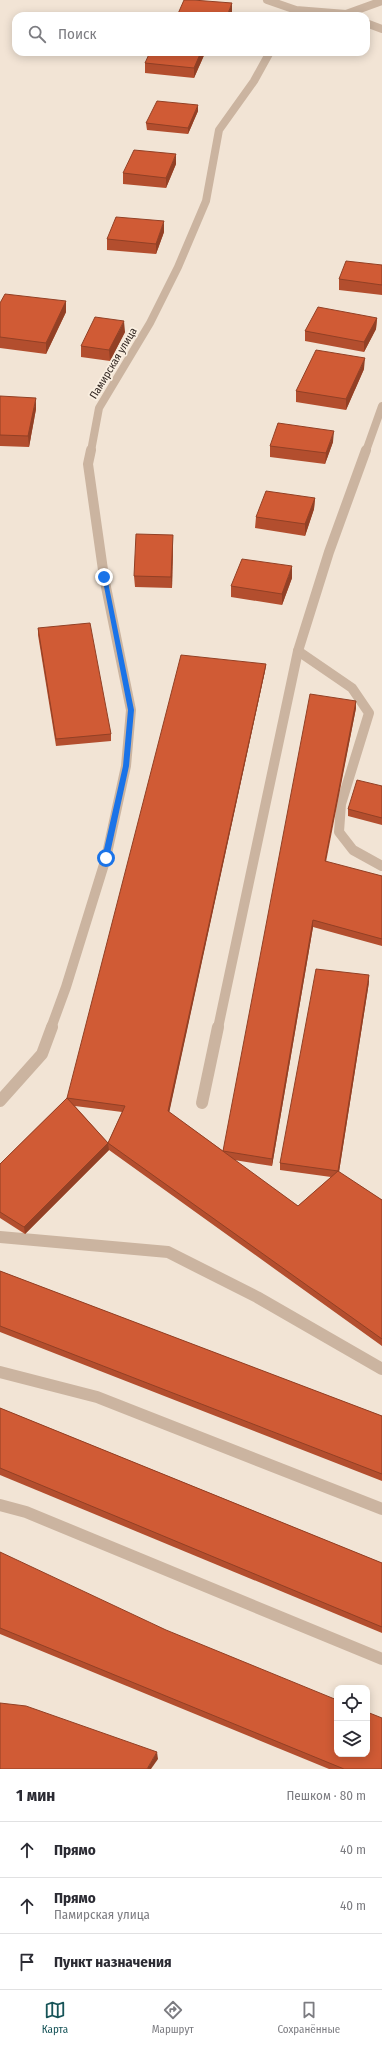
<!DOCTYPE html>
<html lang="ru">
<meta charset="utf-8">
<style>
:root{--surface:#fff;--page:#f2f2f3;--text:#2b2b33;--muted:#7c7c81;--line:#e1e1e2;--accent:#175458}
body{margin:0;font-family:"Fira Sans Condensed",sans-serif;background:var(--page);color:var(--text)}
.controls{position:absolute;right:12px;bottom:12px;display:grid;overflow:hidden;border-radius:8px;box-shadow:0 2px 10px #0003}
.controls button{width:36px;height:36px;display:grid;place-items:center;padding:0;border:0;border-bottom:1px solid var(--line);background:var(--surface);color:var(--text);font:20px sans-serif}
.stop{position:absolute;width:12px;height:12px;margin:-9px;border:3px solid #1a73e8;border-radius:50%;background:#fff}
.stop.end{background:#1a73e8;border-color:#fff;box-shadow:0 1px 4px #0008}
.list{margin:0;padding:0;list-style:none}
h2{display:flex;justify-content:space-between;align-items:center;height:52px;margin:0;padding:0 16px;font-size:17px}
h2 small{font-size:13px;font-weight:400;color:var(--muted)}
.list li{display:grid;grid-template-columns:26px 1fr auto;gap:12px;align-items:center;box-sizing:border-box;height:56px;padding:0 16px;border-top:1px solid var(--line)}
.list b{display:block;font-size:15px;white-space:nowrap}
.list p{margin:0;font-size:13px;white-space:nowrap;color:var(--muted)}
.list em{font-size:13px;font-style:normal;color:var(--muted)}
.icon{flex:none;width:22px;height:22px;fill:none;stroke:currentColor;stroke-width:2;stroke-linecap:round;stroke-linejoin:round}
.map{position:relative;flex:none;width:382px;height:1769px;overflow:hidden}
.search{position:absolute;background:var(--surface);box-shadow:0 2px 10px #0003;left:12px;right:12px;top:12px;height:44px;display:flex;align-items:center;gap:10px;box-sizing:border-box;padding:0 14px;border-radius:12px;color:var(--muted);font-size:15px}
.sheet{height:220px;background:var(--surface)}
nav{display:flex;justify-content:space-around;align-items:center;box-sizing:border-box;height:56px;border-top:1px solid var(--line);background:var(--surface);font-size:11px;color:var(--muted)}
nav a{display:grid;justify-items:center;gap:2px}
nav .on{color:var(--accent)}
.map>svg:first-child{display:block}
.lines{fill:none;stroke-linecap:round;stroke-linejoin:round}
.minor-far2{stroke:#cbb4a0;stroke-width:8}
.minor-far1{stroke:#cbb4a0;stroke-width:10}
.minor{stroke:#cbb4a0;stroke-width:12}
.wall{fill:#b34e2e;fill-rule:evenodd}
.shaded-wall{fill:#924025}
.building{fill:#d05b35;stroke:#924025}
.route{fill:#1a73e8}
.labels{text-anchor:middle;stroke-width:3.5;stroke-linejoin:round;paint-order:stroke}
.far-street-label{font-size:11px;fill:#342924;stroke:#faefe1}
</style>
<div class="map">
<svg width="382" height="1769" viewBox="0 0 382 1769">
<rect width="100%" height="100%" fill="#f2e4d5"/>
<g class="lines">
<g class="minor-far2">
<path d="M267,0l29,10 50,4 36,-13"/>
<path d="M366,23l16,6"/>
<path d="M91,451l8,-43 51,-85 28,-56 28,-66 13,-71 35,-49 16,-29"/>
<path d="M366,451l16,-45"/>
</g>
<g class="minor-far1">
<path d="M298,651l54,37 17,25 -28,91 -2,28 14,18 29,16"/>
<path d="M51,1028l15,-41 40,-129 20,-92 5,-56 -27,-133 -16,-113 3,-14"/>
<path d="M218,1028l80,-377 31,-99 37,-102"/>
</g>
<g class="minor">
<path d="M0,1101l42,-47 10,-27"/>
<path d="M202,1103l16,-76"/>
<path d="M0,1237l168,15 89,45 125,72"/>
<path d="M0,1372l97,25 285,112"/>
<path d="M0,1505l26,7 356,147"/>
</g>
</g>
<g class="wall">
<path d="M205,53l-11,25 -49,-5v-10z"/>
<path d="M198,111l-10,23 -41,-4 -1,-7z"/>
<path d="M176,164l-10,24 -43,-4v-11z"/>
<path d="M164,232l-8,22 -49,-4v-11z"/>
<path d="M382,265v30l-43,-5v-11z"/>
<path d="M66,301v11l-20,42 -46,-6v-45z"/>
<path d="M377,318l-1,11 -12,23 -59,-11v-10z"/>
<path d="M125,332l-15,29 -29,-4v-11z"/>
<path d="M364,369l-18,41 -50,-8v-11z"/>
<path d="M0,396l36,13 -7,38 -29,-1z"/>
<path d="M333,442l-8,22 -55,-7v-11z"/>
<path d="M315,498l-1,11 -9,27 -50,-8 1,-11z"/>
<path d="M173,546l-1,42 -37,-1 -1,-11z"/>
<path d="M292,578l-10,27 -51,-8v-11z"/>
<path d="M38,628l73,106v7l-55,5 -18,-111z"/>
<path d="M266,664l-1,7 -96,441 54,39 133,-450v7l-30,154 56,14v70l-69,-19 -41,239 -38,-6 64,46 33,-29 -51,-7v-7l89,-181 -30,190 43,28v146l-273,-196 -84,84 -25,-16v-54l67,-66zM75,1106l47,6 -14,31z"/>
<path d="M382,786v39l-34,-9v-7z"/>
<path d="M0,1271l382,145v65l-382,-149z"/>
<path d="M0,1408l382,155v70l-382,-158z"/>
<path d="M0,1552l382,217h-53l-329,-135z"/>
</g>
<g class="shaded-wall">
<path d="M232,3v10l-2,3h-3z"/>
<path d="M201,52h4v1l-11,25v-10z"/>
<path d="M198,105v6l-10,23v-6z"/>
<path d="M176,154v10l-10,24v-10z"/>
<path d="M164,221v11l-8,22v-10z"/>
<path d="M66,301v11l-20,42v-11z"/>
<path d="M377,318l-1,11 -12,23v-10z"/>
<path d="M124,321l1,11 -15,29 -1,-11z"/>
<path d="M365,358l-1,11 -18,41v-11z"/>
<path d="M36,398v11l-7,38 -1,-11z"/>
<path d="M334,431l-1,11 -8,22 1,-11z"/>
<path d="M315,498l-1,11 -9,27v-12z"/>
<path d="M173,535v11l-1,42 -1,-11z"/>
<path d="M292,566v12l-10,27v-11z"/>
<path d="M266,664l-1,7 -97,447v-7z"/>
<path d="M356,701v7l-32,160 1,-7z"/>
<path d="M313,920v7l-41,239v-7z"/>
<path d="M369,975v7l-31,196v-7z"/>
<path d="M108,1143l1,7 -84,84 -1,-7z"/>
<path d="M157,1752l1,7 -7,10h-4z"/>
</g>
<g class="building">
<path d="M184,0h9l39,3 -5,13h-50z"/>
<path d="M150,52h51l-7,16 -49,-5z"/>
<path d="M157,101l41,4 -10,23 -42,-5z"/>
<path d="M134,150l42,4 -10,24 -43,-5z"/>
<path d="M116,217l48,4 -8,23 -49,-5z"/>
<path d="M346,261l36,4v20l-43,-6z"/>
<path d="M5,294l61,7 -20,42 -46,-6v-34z"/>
<path d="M318,307l59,11 -13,24 -59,-11z"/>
<path d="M95,317l29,4 -15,29 -28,-4z"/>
<path d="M316,350l49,8 -19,41 -50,-8z"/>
<path d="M0,396l36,2 -8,38 -28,-1z"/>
<path d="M278,423l56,8 -8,22 -56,-7z"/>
<path d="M266,491l49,7 -10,26 -49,-7z"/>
<path d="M136,534l37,1 -2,42 -37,-1z"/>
<path d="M242,559l50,7 -10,28 -51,-8z"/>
<path d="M90,623l21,111 -55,5 -18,-111z"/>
<path d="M181,655l85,9 -98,447 130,95 40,-35 -58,-8 36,-194 53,6 -31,196 44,29v139l-274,-196 -84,84 -24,-15v-48l67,-66 41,45 17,-37 -58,-8z"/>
<path d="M310,694l46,7 -31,160 57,15v63l-69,-19 -41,239 -49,-8z"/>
<path d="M357,780l25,6v32l-34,-9z"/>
<path d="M0,1271l382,145v58l-382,-148z"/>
<path d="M0,1408l382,155v64l-382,-159z"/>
<path d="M0,1552l166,78 171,70v54h30v-42l15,6v51h-38l-344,-141z"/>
<path d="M0,1703l26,3 131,46 -10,17h-147z"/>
</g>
<path class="route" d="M102,576l5,1 27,133 -5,56 -20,92 -3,2 -4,-2 21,-92 5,-56z"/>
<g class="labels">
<g class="far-street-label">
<text transform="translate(113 363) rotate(-59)" y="4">Памирская улица</text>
</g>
</g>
</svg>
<div class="controls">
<button><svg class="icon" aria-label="locate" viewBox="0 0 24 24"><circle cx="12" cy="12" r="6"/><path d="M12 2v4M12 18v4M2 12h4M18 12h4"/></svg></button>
<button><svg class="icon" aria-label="layers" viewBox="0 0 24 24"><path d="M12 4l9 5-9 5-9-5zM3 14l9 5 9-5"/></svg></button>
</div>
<div class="stop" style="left:106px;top:858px"></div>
<div class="stop end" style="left:104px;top:577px"></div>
<div class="search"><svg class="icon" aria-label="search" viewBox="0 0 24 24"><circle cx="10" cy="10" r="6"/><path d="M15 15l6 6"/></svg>Поиск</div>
</div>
<section class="sheet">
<h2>1 мин<small>Пешком · 80 m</small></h2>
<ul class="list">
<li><svg class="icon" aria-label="ahead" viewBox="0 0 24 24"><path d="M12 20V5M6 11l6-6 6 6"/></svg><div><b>Прямо</b></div><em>40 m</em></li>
<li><svg class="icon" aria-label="ahead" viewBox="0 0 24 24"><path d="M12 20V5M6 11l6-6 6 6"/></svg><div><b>Прямо</b><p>Памирская улица</p></div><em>40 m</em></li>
<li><svg class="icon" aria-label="arrive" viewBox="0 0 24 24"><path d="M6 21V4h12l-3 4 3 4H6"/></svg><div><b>Пункт назначения</b></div></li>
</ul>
</section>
<nav>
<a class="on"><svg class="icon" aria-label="map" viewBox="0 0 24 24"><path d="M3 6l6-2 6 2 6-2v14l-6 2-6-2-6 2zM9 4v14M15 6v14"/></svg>Карта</a>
<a><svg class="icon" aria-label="directions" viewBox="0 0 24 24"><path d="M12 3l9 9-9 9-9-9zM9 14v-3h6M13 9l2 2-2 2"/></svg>Маршрут</a>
<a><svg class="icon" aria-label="saved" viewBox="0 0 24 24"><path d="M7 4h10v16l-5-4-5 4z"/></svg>Сохранённые</a>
</nav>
